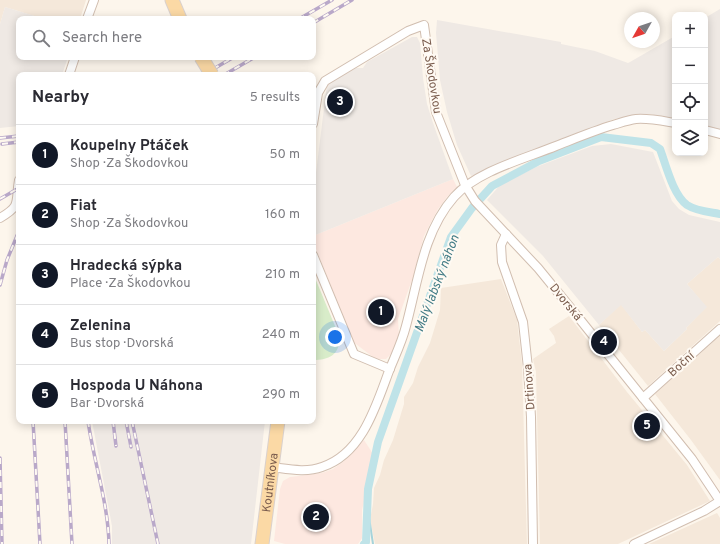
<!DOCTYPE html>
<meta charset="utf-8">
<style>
:root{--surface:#fff;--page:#f2f2f3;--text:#2b2b33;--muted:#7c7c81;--line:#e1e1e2;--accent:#111827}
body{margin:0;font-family:Overpass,sans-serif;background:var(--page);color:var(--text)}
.controls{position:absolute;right:12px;top:12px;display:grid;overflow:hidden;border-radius:8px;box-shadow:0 2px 10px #0003}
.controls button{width:36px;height:36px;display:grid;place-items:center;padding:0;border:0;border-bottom:1px solid var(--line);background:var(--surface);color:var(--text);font:20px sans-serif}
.compass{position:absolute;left:624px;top:12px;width:36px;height:36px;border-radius:50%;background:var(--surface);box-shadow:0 2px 10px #0003;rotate:230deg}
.you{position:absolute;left:335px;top:337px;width:14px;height:14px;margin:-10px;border:3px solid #fff;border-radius:50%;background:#1a73e8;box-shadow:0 0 0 6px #1a73e833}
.badge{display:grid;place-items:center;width:26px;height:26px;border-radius:50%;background:var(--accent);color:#fff;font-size:13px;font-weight:700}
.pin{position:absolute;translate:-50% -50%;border:2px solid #fff;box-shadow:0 1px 4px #0006}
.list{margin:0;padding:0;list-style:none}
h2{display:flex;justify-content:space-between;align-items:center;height:52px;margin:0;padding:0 16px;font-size:17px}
h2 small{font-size:13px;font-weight:400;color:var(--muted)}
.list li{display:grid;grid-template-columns:26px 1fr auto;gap:12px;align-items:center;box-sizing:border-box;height:60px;padding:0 16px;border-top:1px solid var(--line)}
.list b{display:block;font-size:15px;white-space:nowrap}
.list p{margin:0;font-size:13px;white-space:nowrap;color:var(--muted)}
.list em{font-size:13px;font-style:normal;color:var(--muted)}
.icon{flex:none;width:22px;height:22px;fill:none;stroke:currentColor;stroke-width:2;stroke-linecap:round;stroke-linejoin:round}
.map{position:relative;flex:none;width:720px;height:544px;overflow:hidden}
.search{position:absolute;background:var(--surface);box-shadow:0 2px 10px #0003;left:16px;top:16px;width:300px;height:44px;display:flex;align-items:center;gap:10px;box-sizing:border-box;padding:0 14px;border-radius:8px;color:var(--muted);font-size:15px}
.panel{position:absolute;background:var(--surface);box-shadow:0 2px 10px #0003;left:16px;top:72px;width:300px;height:352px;border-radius:8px}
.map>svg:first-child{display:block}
.residential{fill:#f5e8da}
.commercial{fill:#fde8e0}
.industrial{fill:#efe9e4}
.green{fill:#d8ecc9}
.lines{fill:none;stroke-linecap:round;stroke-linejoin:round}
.stream{stroke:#a5d3da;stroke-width:2}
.canal{stroke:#bfe3e8;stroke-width:8}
.minor-casing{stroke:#d1beb0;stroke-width:10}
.primary-casing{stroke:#dad1cd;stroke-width:15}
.minor{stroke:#fff;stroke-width:8}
.primary{stroke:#fbd9a5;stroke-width:13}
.rail-casing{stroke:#b9a8c9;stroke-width:3.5}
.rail{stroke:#fffaf3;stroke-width:2;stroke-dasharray:6;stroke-linecap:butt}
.primary-bridge-casing{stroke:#dad1cd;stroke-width:15;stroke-linecap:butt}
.primary-bridge{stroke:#fbd9a5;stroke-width:13}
.labels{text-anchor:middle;stroke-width:4;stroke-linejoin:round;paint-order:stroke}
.street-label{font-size:12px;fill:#7a5c4d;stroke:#fffaf3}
.water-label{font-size:13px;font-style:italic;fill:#437c86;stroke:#fffaf3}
</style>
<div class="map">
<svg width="720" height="544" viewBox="0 0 720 544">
<rect width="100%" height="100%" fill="#fdf6ec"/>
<g class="residential">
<path d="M0,0h86l-6,19h-36l-39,-12 -5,17z"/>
<path d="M718,257l2,2v62l-72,65 -49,-61 22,-21 21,28 3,-2 19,21 23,-22 -1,-1 20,-21 -19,-23z"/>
<path d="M501,279l16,41 5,44 5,180h-152l-5,-24 3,-16 1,-16 6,-13 4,-15 9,-20 11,-36v-7l9,-14 5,-16 12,-24 10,-33 1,-22z"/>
<path d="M569,316l58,76 60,73 23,36 -92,43h-78l-4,-172 -3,-13 23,-16 -2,-7 -5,-7z"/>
<path d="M720,336v144l-29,-40 -36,-46z"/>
<path d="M717,513l3,5v26h-71z"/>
</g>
<g class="commercial">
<path d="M453,179l4,8 -10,10 -9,12 -9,17 -5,10 -11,41 -15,42 1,17 -8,18 -5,5h-8l-5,-2 -21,-16 -39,-100v-5z"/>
<path d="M364,440l11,17 -13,53v28l-4,6h-73l-11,-3 6,-52 3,-8 7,-4 32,-4 11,-4 10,-7z"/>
</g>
<g class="industrial">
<path d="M5,7l40,12h-26v38h49l-6,18h-43v51l-19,2v-104z"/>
<path d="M720,9v121l-15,-4v-108z"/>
<path d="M437,20l124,22v2l34,7 33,12 2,-1 45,-26v84l-25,-6 -36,5 -143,57 -14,-31 -10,-33 -7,-32 -4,-47z"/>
<path d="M412,37h5l3,6 3,35 4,26 6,19 20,56 -140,57v-39l14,-113 29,-16h7l4,-6z"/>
<path d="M611,144l42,8 19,49 7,8 10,6 31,7v37l-2,-2 -31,27 20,23 -21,21 1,1 -23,22 -19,-21 -3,2 -21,-27 -22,20 -56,-69 -56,-56 13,-15 36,-18 56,-21z"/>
<path d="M92,421h173l-14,123h-139v-18z"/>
</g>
<path class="green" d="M313,273l27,65c-1,17 -11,22 -27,22z"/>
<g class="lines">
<path class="stream" d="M367,504l6,40"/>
<path class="canal" d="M364,544l2,-2 2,-53 10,-47 73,-205 21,-29 20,-22 47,-25 62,-24 50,6 9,6c6,16 13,46 27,56 9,6 23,7 33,9"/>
<defs>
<g id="minor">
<path d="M87,19l7,-19"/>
<path d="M69,75l6,-18"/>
<path d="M313,124l5,-31 7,-12 83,-50 16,-6 12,87 29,73 10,16 63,67 40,49 114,142 28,42"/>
<path d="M705,130l15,4"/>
<path d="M0,218c22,-13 15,-15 19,-38"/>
<path d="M506,234l-5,11 1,17 21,60 5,46 3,49 2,127"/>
<path d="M313,255l41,99 36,15"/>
<path d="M643,398l77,-69"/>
<path d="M271,467c17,2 35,6 51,0 40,-13 54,-61 67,-96 6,-15 13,-29 17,-45 12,-44 17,-94 48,-129 23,-26 70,-38 102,-51 18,-7 37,-15 57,-21 7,-2 15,-5 23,-6 13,-1 27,2 39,4"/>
<path d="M634,544l70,-33 16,-10"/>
</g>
<g id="primary">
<path d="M172,0l8,19"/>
<path id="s1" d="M262,544l16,-123"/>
</g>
</defs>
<use href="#minor" class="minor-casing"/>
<use href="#primary" class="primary-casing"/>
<use href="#minor" class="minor"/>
<use href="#primary" class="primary"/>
<defs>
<g id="rail">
<path d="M299,19l33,-19"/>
<path d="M313,23l39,-23"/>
<path d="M203,75l31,-18"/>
<path d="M224,75l31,-18"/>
<path d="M0,138l19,-2"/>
<path d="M2,144l17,-2"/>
<path d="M0,199l19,-11"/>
<path d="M0,285l7,-25 12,-29"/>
<path d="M33,421l7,123"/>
<path d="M65,421l7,123"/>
<path d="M88,421c6,42 20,81 21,123"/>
<path d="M113,421l3,25"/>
<path d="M126,421l5,26"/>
<path d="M132,421l26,123"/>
<path d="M0,458l2,86"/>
</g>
</defs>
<use href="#rail" class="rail-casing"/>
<use href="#rail" class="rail"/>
<defs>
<path id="primary-bridge" d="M201,57l11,18"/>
</defs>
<use href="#primary-bridge" class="primary-bridge-casing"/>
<use href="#primary-bridge" class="primary-bridge"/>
</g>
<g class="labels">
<g class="street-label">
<text transform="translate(432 76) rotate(81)" y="4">Za Škodovkou</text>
<text transform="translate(566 302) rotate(51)" y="4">Dvorská</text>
<text transform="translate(681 364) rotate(-42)" y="4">Boční</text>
<text transform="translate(529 387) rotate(-94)" y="4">Drtinova</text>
<text dy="4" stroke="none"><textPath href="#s1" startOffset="62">Koutníkova</textPath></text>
</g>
<g class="water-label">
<text transform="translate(436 283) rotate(-69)" y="5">Malý labský náhon</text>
</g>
</g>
</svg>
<div class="controls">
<button>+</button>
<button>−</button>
<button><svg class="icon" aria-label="locate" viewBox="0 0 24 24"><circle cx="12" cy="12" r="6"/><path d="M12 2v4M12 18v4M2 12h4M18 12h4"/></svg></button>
<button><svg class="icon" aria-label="layers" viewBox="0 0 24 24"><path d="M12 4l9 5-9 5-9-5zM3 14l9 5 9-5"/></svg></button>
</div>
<svg class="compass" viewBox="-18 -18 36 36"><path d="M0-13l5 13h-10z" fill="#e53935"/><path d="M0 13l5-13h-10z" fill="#7c7c81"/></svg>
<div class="you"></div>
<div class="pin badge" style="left:381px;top:312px">1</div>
<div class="pin badge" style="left:316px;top:517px">2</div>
<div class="pin badge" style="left:340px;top:102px">3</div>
<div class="pin badge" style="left:604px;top:342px">4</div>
<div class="pin badge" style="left:647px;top:426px">5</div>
<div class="search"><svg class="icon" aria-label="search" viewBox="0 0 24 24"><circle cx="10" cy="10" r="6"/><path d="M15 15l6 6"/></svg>Search here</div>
<section class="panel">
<h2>Nearby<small>5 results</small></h2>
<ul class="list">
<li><span class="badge">1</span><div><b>Koupelny Ptáček</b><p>Shop · Za Škodovkou</p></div><em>50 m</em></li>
<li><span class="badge">2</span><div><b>Fiat</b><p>Shop · Za Škodovkou</p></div><em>160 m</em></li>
<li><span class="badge">3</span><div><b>Hradecká sýpka</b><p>Place · Za Škodovkou</p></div><em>210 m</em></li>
<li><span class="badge">4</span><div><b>Zelenina</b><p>Bus stop · Dvorská</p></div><em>240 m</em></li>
<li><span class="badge">5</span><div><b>Hospoda U Náhona</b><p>Bar · Dvorská</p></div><em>290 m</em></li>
</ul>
</section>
</div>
